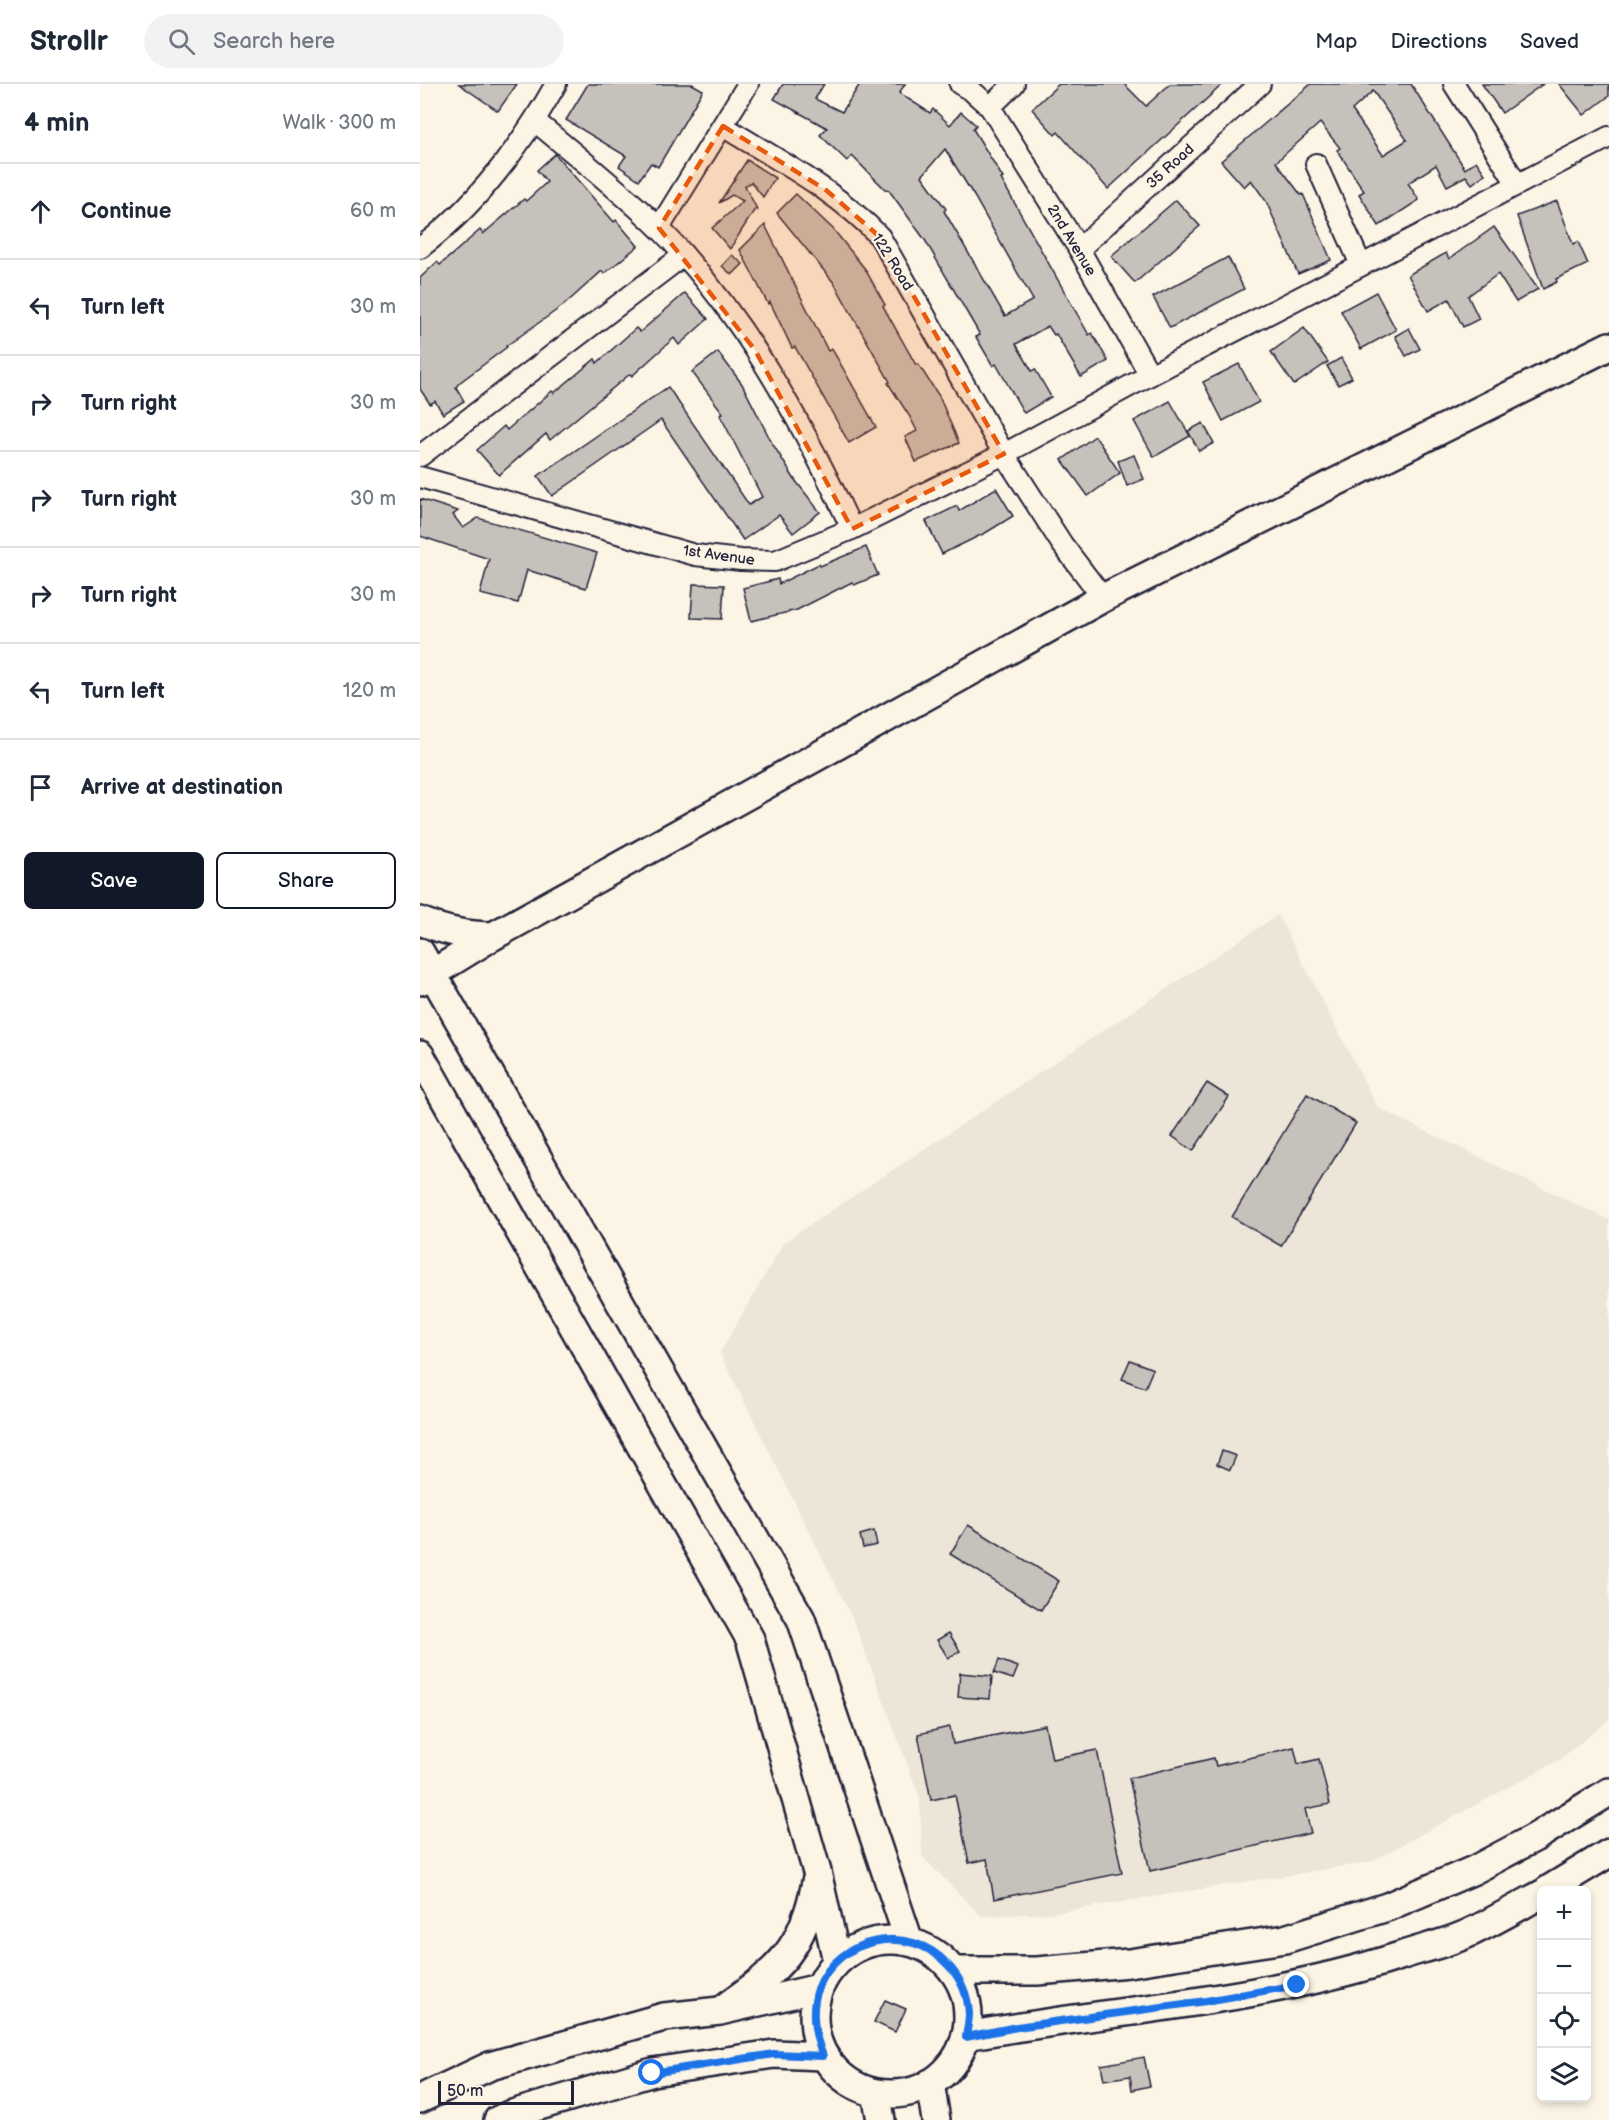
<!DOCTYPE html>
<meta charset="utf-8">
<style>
:root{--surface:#fff;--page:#f2f2f3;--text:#1f2937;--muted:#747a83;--line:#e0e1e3;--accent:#111827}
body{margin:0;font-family:"Balsamiq Sans",sans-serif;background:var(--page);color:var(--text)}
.controls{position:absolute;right:18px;bottom:18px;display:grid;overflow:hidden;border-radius:9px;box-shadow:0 3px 9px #0003}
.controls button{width:54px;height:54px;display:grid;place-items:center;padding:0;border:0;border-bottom:2px solid var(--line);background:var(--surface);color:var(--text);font:30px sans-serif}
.scale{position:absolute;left:18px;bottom:15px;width:136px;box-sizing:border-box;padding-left:6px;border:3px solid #22223b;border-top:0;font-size:16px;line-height:21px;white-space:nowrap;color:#22223b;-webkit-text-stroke:4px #fcf5e5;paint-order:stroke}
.stop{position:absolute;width:18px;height:18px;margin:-14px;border:4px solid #1a73e8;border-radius:50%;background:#fff}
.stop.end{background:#1a73e8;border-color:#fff;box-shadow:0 2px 6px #0008}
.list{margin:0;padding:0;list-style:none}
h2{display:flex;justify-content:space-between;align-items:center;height:78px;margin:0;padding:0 24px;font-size:26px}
h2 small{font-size:20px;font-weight:400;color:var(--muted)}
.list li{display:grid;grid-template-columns:39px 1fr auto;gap:18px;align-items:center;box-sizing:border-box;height:96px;padding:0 24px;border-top:2px solid var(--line)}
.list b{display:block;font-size:22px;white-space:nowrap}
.list em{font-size:20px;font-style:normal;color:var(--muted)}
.actions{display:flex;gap:12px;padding:18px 24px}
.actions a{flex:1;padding:14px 0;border:2px solid var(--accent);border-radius:9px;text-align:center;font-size:21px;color:var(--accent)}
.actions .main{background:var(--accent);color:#fff}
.icon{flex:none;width:33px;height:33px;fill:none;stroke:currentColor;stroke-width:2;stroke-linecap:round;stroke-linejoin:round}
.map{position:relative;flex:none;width:1189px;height:2036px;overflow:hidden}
header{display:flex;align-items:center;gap:36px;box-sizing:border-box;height:84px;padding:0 30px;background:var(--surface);border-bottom:2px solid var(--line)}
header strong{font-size:28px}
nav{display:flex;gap:33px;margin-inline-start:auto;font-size:21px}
.search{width:420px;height:54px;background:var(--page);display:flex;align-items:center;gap:15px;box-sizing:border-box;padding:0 21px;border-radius:33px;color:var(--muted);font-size:22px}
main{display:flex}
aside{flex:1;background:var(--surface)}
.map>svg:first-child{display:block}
.built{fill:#ece5d8}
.building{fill:#c6c1bb;stroke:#22223b;stroke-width:1.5;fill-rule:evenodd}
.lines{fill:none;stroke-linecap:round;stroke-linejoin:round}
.street-casing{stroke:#22223b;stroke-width:24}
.secondary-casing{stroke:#22223b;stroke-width:32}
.street{stroke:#fcf5e5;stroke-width:20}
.secondary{stroke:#fcf5e5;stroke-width:27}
.route{stroke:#1a73e8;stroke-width:8}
.marked{fill:#e8590c;fill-opacity:0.2;stroke:#e8590c;stroke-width:4.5;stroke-dasharray:12 8;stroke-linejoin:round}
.labels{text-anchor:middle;stroke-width:4.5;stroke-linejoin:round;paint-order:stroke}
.street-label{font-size:15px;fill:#22223b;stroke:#fcf5e5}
</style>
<header>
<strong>Strollr</strong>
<div class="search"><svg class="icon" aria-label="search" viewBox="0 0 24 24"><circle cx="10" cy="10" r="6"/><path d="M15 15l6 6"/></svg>Search here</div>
<nav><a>Map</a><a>Directions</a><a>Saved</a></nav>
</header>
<main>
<aside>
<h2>4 min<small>Walk · 300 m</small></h2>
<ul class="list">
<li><svg class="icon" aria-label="ahead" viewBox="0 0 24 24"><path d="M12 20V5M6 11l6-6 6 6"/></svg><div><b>Continue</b></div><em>60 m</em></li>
<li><svg class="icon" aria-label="left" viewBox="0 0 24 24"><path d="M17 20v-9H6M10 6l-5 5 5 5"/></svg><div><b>Turn left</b></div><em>30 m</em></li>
<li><svg class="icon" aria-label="right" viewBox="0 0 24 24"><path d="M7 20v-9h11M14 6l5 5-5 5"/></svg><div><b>Turn right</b></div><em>30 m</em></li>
<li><svg class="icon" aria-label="right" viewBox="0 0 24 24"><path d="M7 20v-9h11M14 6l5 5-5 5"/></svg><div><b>Turn right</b></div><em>30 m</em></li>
<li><svg class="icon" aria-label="right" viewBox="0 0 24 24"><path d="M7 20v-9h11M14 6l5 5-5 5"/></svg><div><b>Turn right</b></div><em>30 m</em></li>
<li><svg class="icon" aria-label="left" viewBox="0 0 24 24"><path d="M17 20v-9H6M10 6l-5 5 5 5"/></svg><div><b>Turn left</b></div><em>120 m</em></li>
<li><svg class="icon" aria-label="arrive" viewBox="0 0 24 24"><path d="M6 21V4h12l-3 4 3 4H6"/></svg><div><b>Arrive at destination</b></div></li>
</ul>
<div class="actions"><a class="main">Save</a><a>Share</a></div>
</aside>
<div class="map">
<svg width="1189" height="2036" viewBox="0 0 1189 2036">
<rect width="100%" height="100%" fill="#fcf5e5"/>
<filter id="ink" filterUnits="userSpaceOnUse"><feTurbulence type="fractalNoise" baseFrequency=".0167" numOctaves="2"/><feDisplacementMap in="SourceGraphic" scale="12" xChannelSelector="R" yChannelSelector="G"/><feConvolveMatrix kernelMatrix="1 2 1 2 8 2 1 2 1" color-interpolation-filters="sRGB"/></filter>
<g filter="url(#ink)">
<path class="built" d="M858,831l100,193 231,112v500l-50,40 -189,102 -318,51 -71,3 -59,-60 -2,-58 -68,-181 -132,-264 64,-111z"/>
<g class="building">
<path d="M39,0h58l-19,27z"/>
<path d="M168,0h104l11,6 -45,77 -7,-4 -12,17 -20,-14 7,-10 -60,-36z"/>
<path d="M363,0h41l-9,15 27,13 18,-28h45l-6,9 31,20 3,-4 17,16 11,-13 15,13 -3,4 30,49 -2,1 88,156 3,-2 16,28 -27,16 -25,-43 -2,1 -6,-9 -32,18 16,27 3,-2 16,28 -27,16 -28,-49 -3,2 -17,-29 4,-2 -55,-95 -37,-51 -2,1 -34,-34 -5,5 -27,-26 7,-7 -53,-29zM525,65l29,47 59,104 -28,16 -61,-105 2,-2 -24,-33z"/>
<path d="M639,0h65l22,22 24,-22h53l-115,105 -50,-57 -3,3 -23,-26z"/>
<path d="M891,0h100l54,85 11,-8 9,13 -13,10 -6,-8 -19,10 -11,-21 -28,18 11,17 -40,26 -20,-32 5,-3 -27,-41 3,-2 -20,-25 -44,39 25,33 2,-1 28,66 -33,14 -32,-73 -15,-21 -7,7 -23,-26zM953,7l34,49 -24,15 -31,-45z"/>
<path d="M1062,0h61l-41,29z"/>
<path d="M1139,0h50v12l-25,19z"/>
<path d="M135,70l59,68 2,-2 22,26 -34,28 -2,-3 -38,34 -58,41 1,1 -48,36 -3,4 8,14 -21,13 -8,-13 -5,3 -10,-15v-111l17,-16 3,3 40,-35 3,4 41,-35 2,2 21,-19 -10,-12z"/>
<path d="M327,76l28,18 -12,19 -12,-15 -6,4 13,25 -3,-2 -25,40 -18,-21 31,-27 -11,-6 -13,8z"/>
<path d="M376,110l37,35 32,40 20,36 -2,1 33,59 2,-1 21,32 20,47 -43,19 -11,-25 12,-6 -7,-14 -22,-34 2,-1 -56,-99 -57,-70z"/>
<path d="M756,116l24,26 -65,57 -24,-27z"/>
<path d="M1137,117l16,43 5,-2 10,22 -32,15 1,3 -14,7 -26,-73z"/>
<path d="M345,141l63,126 4,-2 44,78 -27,16 -54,-96 -3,1 -22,-46 -2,2 -28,-54z"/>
<path d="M1074,143l44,62 -22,13 -18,-28 -30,22 11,23 -16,8 -14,-28 -21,12 -20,-36 38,-22 3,6z"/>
<path d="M312,171l11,9 -11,11 -10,-9z"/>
<path d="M808,173l16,32 -74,39 -17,-31z"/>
<path d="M956,208l20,38 -35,19 -20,-38z"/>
<path d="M265,209l23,26 -29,26 -5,-7 -42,38 -2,-2 -80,66 -4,-6 -47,41 -22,-25 27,-24 3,4 45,-39 2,2 41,-34 2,4 39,-35 4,4z"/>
<path d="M884,244l24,34 -34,23 -23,-33z"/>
<path d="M989,244l11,21 -14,7 -11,-20z"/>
<path d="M298,268l24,32 30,59 23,37 25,32 -27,21 -14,-18 -36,25 -82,-120 -109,76 -14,-20 130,-89 81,118 13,-8 -42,-82 3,-2 -31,-41z"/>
<path d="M921,274l11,20 -14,7 -11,-19z"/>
<path d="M819,280l20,38 -36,19 -20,-39z"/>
<path d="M750,317l20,35 -36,21 -20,-36z"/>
<path d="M783,339l11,20 -15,8 -11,-20z"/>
<path d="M675,352l25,37 -32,23 -26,-36z"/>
<path d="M714,371l10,24 -17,7 -9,-25z"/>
<path d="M576,404l17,28 -26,16 -45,22 -16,-33 31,-15 2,5z"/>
<path d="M0,415l38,12 -5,4 10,13 15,-10 119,35 -11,35 -59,-18 -9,33 -38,-9 9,-35 -69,-23z"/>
<path d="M446,463l12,28 -24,10 -2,-3 -55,28 -46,11 -8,-33 35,-9 1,5 40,-20 1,2z"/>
<path d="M273,500l31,1 -2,34 -31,-1z"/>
<path d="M787,999l22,14 -36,54 -21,-15z"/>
<path d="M887,1010l49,29 -75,123 -49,-29z"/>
<path d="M710,1276l23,9 -8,19 -23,-9z"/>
<path d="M802,1367l14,5 -6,14 -13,-6z"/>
<path d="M548,1441l91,56 -18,29 -91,-56z"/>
<path d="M454,1447l3,14 -14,3 -3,-13z"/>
<path d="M529,1549l11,18 -12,7 -11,-18z"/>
<path d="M579,1576l19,7 -5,12 -19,-6z"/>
<path d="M540,1589l32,3 -2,23 -32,-2z"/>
<path d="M625,1641l7,34 45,-9 25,123 -128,26 -7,-40 -18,4 -14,-68 -24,5 -13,-66 32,-7 3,17z"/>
<path d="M874,1663l4,17 21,-5 11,45 -25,5 6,24 -161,38 -21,-93 85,-20 2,8z"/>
<path d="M465,1916l21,9 -11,23 -21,-10z"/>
<path d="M724,1973l6,29 -18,4 -2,-14 -26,4 -3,-15z"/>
</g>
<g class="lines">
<defs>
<g id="street">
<path d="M540,0l12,7 18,16 89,142 71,126"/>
<path d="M1034,0l63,100"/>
<path d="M570,23l24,-23"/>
<path d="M115,37c42,35 85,69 124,107 84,85 143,194 193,301"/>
<path d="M303,42c54,34 113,64 157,111l124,217 58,90 41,54"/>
<path d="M896,80l45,101"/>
<path d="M239,144l89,-144"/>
<path d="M0,164c57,-43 101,-102 136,-164"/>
<path d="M659,165l181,-165"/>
<path d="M0,372l264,-201"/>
<path d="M0,393l275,78 46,5 34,1 77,-32 152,-75 146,-79 459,-238"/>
</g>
<g id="secondary">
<path d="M0,837c25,10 46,15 73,15"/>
<path d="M0,868l381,667 108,322"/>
<path d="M0,897l73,-45 610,-338 506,-252"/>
<path d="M0,971l330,584 67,233 20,89"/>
<path d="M1128,1806l61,-37"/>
<circle cx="471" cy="1933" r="77"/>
<path d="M534,1887h83l92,-8 156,-24 102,-32 87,-37 60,-32 75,-46"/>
<path d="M308,1921c53,-37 75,-57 88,-123"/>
<path d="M546,1952c145,-26 293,-34 434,-80 23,-8 48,-13 69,-23 25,-12 49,-26 73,-39"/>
<path d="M510,1999l6,37"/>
<path d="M456,2009l5,27"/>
<path d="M0,2015l70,-33 174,-49 56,-6 99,-23"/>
<path d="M78,2036l11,-5 144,-43 121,-18 49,2"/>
</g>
</defs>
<use href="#street" class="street-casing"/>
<use href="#secondary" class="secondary-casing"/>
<use href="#street" class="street"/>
<use href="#secondary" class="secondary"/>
</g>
</g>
<g class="lines" filter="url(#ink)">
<path class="route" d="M232,1989l122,-19 49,2c-9,-22 -13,-44 -5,-67 20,-53 92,-66 129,-25 13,13 21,31 22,50 0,7 -2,15 -3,23l51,-10 189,-26 91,-16"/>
</g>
<path class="marked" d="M303,42l103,64 54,47 124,217 -152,75 -97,-179 -96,-122z"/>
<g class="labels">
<g class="street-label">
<text transform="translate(750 82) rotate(-42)" y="5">35 Road</text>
<text transform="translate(652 156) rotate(59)" y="5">2nd Avenue</text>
<text transform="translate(473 178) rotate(58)" y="5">122 Road</text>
<text transform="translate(299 471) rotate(8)" y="5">1st Avenue</text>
</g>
</g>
</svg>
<div class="controls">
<button>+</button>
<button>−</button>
<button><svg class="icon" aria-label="locate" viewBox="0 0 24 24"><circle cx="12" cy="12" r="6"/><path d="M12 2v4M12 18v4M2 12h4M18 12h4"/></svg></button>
<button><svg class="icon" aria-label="layers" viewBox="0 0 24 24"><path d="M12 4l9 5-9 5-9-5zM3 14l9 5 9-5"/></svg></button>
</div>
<div class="scale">50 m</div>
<div class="stop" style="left:232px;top:1989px"></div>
<div class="stop end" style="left:877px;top:1901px"></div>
</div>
</main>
